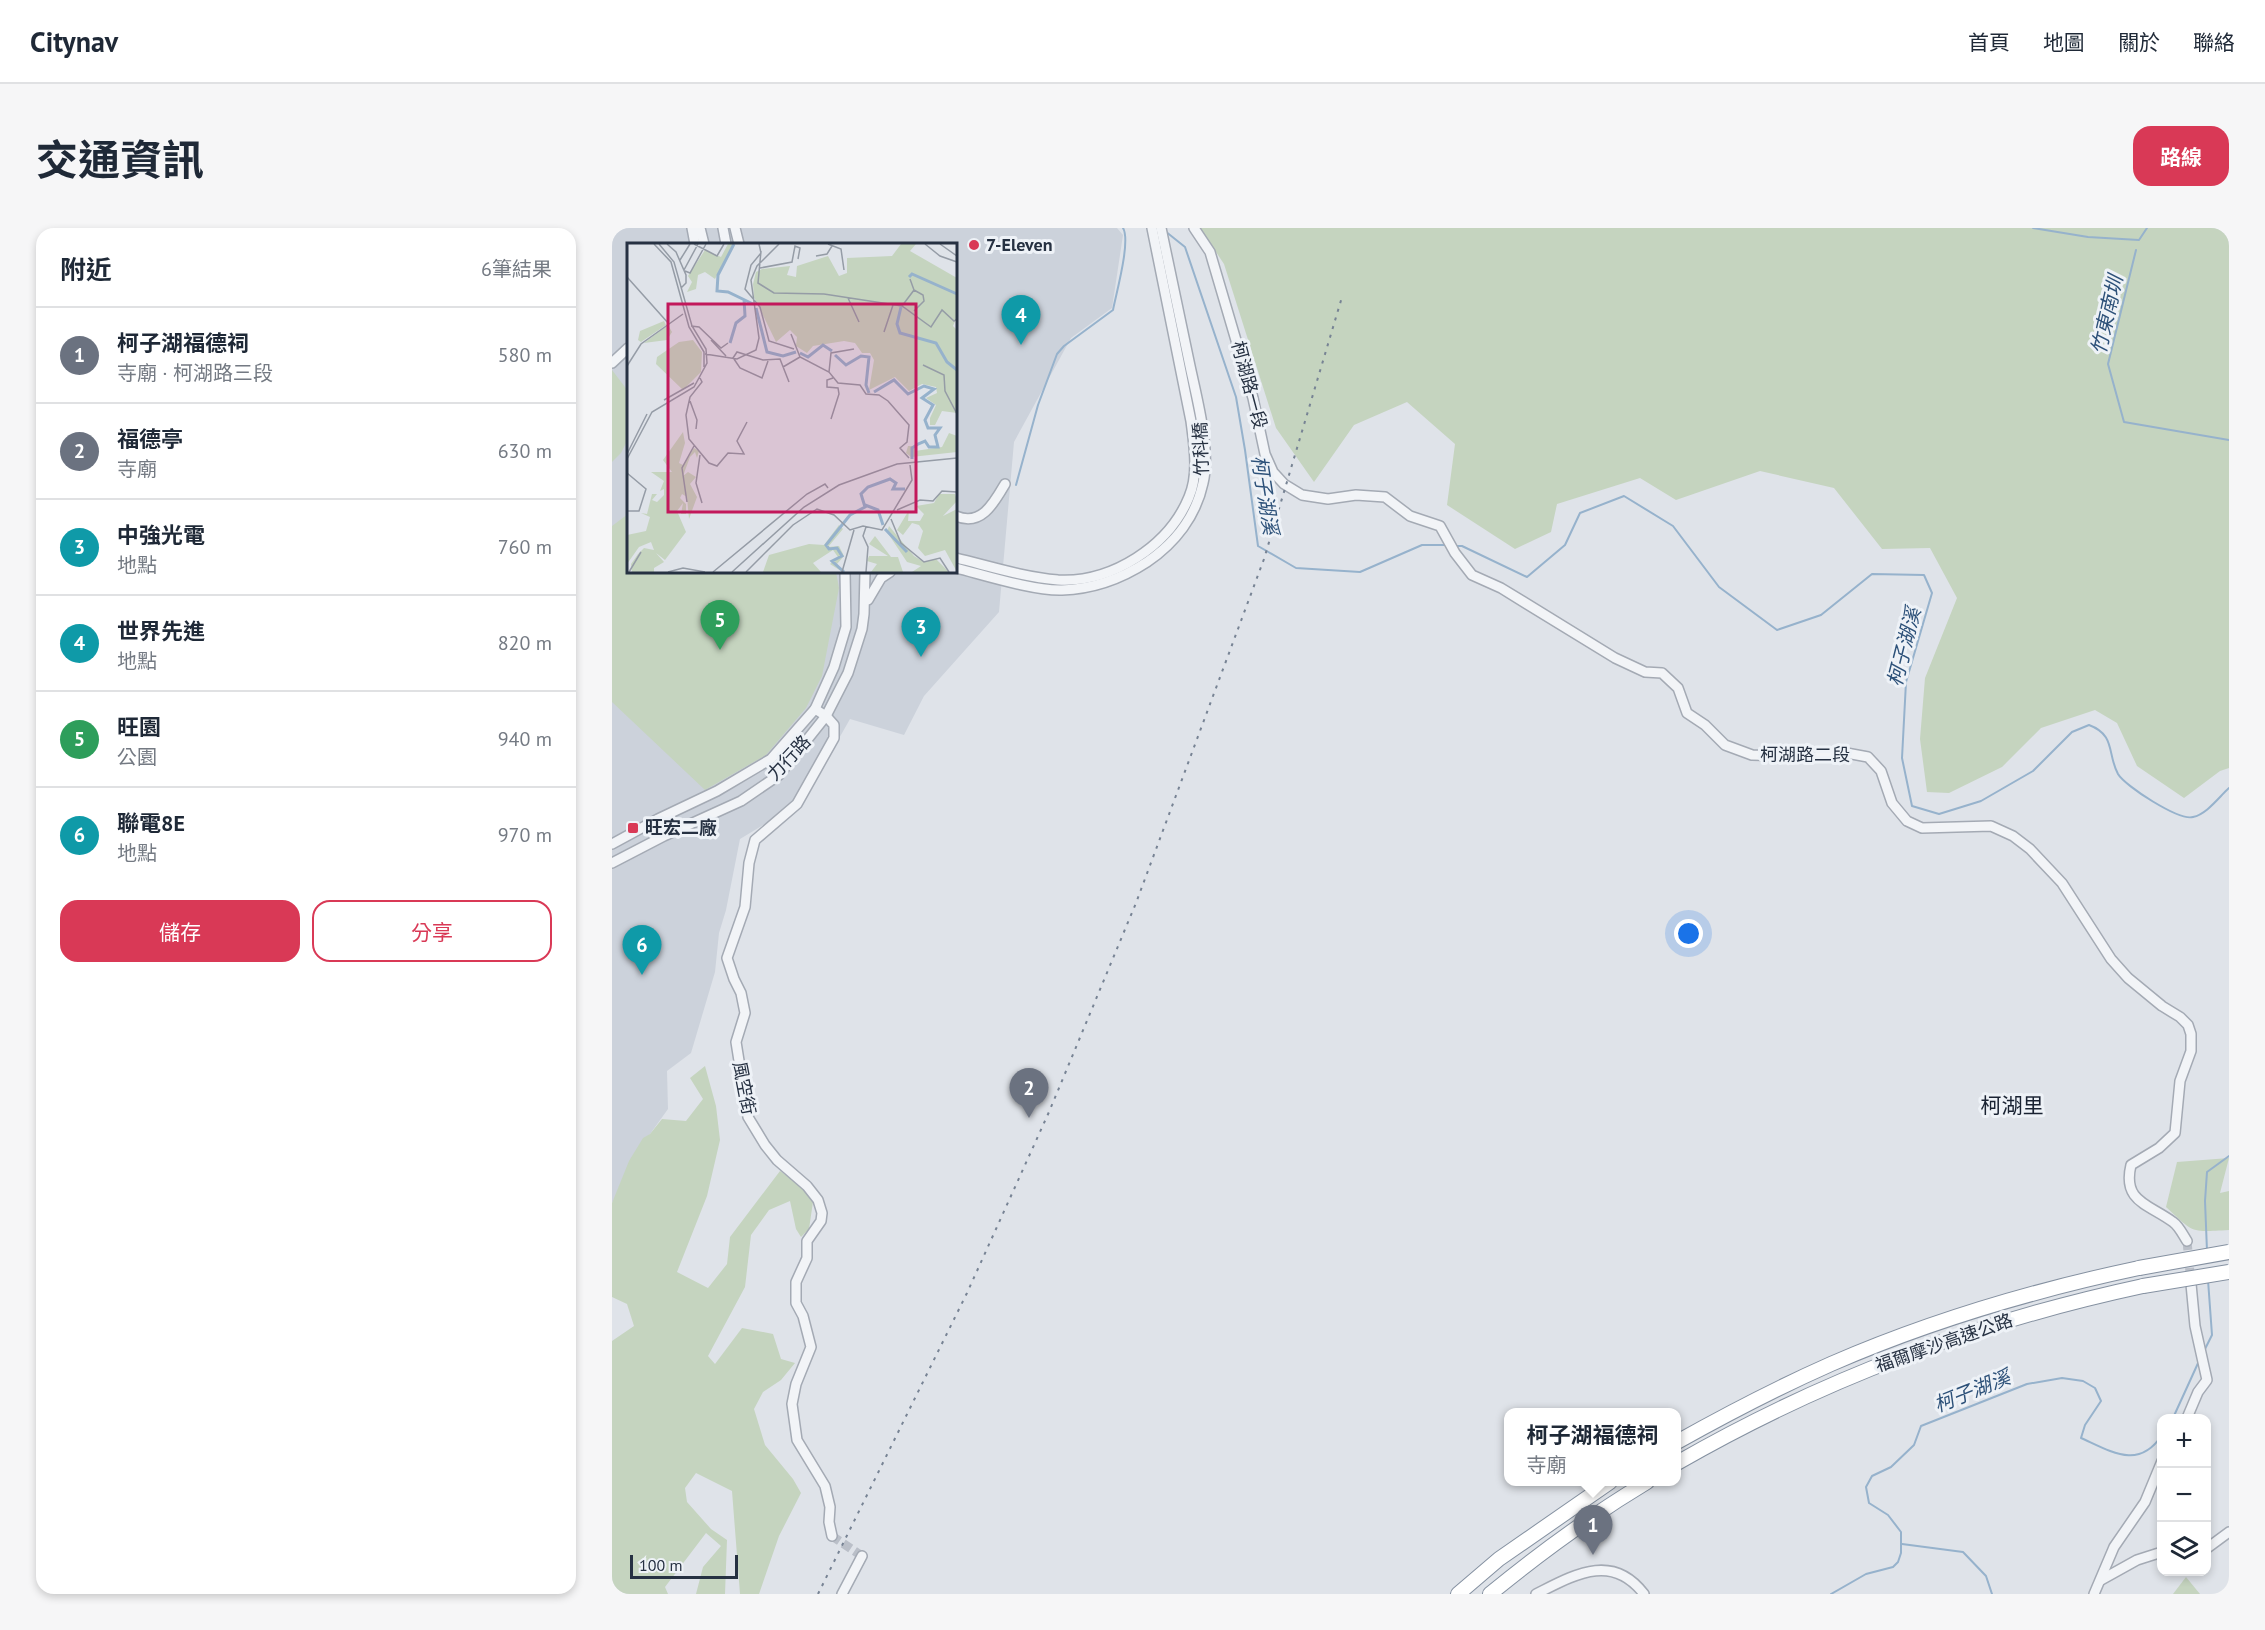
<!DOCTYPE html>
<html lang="zh-TW">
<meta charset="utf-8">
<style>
:root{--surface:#fff;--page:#f6f6f7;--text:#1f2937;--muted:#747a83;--line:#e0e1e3;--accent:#d93956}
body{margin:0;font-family:"PT Sans","Noto Sans TC",sans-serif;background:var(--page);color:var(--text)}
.controls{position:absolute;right:18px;bottom:18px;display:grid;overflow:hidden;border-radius:12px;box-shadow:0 3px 9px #0003}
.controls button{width:54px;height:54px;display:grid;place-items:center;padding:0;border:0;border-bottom:2px solid var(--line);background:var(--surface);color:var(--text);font:30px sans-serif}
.scale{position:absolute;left:18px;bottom:15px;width:108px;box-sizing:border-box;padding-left:6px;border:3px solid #263142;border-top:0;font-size:16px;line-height:21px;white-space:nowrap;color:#263142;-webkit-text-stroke:4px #eef2f7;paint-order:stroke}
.you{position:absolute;left:1077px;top:706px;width:21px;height:21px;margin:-15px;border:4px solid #fff;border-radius:50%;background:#1a73e8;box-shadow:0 0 0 9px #1a73e833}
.badge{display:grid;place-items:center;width:39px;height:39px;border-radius:50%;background:var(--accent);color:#fff;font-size:20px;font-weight:700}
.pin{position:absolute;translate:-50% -50px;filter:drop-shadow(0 2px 3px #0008)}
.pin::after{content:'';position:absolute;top:32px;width:21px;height:18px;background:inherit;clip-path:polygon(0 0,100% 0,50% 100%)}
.popup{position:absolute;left:892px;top:1180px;width:177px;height:78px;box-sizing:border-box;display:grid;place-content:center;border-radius:12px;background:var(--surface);filter:drop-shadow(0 2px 4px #0005);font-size:20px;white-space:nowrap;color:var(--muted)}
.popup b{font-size:22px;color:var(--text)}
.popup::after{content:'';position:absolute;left:50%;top:100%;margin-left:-12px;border:12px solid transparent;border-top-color:var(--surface)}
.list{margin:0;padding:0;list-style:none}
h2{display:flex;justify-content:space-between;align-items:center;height:78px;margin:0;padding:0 24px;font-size:26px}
h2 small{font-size:20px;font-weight:400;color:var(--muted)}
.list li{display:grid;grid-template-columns:39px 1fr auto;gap:18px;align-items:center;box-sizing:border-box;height:96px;padding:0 24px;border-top:2px solid var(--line)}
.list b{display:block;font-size:22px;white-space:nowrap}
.list p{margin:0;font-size:20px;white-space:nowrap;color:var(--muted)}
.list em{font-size:20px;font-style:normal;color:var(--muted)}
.actions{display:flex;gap:12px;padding:18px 24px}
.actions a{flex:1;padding:14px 0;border:2px solid var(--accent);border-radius:18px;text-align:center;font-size:21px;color:var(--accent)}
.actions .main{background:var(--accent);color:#fff}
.icon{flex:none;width:33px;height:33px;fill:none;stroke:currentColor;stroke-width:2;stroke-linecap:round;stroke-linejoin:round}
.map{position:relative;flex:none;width:1617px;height:1366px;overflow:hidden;border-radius:18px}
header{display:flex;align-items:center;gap:36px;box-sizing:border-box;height:84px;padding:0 30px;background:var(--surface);border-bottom:2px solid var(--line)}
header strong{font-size:28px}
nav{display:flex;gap:33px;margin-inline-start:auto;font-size:21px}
.intro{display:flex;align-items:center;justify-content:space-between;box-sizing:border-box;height:144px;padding:0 36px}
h1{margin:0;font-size:42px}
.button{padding:15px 27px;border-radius:18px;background:var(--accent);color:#fff;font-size:21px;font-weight:700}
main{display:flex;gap:36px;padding:0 36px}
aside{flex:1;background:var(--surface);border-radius:18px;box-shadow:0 3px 9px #0003}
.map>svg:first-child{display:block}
.built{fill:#ccd2db;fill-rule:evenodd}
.green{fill:#c5d4bf}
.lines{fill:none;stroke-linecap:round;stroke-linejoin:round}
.stream{stroke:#96b2cc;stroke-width:2}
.minor-tunnel{stroke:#babfc8;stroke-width:9;stroke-dasharray:9 4.5;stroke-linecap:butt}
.minor-casing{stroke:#a4aab4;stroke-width:12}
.highway-casing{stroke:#8591a1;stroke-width:16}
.minor{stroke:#f2f4f7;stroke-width:9}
.highway{stroke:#fff;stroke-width:14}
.rail{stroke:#778394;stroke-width:2;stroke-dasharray:3 6;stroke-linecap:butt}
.highway-bridge-casing{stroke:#8591a1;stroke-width:16;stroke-linecap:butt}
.highway-bridge{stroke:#fff;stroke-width:14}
.poi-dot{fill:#d93956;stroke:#eef2f7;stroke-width:2}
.labels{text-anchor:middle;stroke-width:6;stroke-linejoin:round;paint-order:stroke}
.poi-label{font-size:18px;font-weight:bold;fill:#263142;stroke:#eef2f7;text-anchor:start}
.street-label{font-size:18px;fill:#263142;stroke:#eef2f7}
.water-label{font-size:20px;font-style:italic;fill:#2d5179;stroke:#eef2f7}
.quarter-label{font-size:21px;fill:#192232;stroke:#eef2f7}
.inset-river{fill:none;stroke:#96b2cc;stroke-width:3}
.inset-road{fill:none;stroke:#959ca6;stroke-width:1.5}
.view{fill:#c2185b;fill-opacity:0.15;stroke:#c2185b;stroke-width:3}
.inset-edge{fill:none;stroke:#263142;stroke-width:3}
</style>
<header>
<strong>Citynav</strong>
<nav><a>首頁</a><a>地圖</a><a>關於</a><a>聯絡</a></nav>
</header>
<div class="intro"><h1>交通資訊</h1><a class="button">路線</a></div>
<main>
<aside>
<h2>附近<small>6筆結果</small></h2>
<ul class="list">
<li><span class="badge" style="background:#6b7280">1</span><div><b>柯子湖福德祠</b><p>寺廟 · 柯湖路三段</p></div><em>580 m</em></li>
<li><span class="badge" style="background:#6b7280">2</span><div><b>福德亭</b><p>寺廟</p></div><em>630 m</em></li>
<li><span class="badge" style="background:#0f9aa8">3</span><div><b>中強光電</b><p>地點</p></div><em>760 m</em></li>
<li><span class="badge" style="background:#0f9aa8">4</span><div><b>世界先進</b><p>地點</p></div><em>820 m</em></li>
<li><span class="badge" style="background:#2e9e5b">5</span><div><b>旺園</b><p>公園</p></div><em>940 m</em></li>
<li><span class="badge" style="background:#0f9aa8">6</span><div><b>聯電8E</b><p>地點</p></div><em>970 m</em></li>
</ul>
<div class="actions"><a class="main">儲存</a><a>分享</a></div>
</aside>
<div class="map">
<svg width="1617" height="1366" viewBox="0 0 1617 1366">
<rect width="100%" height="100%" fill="#dfe3e9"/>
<path class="built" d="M0,0h505l6,7 -11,73 -41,30 -57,104 -15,170 -75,84 -20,39 -54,-16 -46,81 -64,39 -14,71 -7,23 -4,39 -24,81 -24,18 1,38 -18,25 -38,69zM16,16h328v328h-328z"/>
<g class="green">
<path d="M588,0h1029v540l-9,3 -36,27 -47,-32 -20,-43 -22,-13 -54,18 -39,39 -53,26 -22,-1 -7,-53 5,-61 32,-80 -27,-50 -48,1 -48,-61 -74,-17 -84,29 -36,-22 -83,26 -6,28 -36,17 -68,-44 8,-61 -48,-42 -53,23 -40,57 -38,-54 -52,-164z"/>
<path d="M0,142l16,21v48l-7,14 -9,9z"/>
<path d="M16,286v58h208l3,16 -17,88 -16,32 -40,47 -61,35 -93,-88v-176z"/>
<path d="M93,838l11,40 4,34 -13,56 -30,76 31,16 19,-24 3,-27 50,-66 34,24 -5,34 -8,8 -5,-8 -6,-28 -21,9 -18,25 -6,52 -37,69 7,8 27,-36 31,6 8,25 14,4 -14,17 -18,12 -9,17 11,36 28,34 8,14 -22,43 -20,58h-19l-8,-103 -36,-18 -11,15 2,14 24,27 16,11 -2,54h-29l7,-27 18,-21 -15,-13 -41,54 3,7h-56v-253l22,-15 -7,-22 -15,-7v-94l17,-42 14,-23 7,-4 12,-15 24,2 17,-22 -13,-21z"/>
<path d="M1617,930l-9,35 9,-2v39c-39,2 -34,4 -63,-23l11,-45z"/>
<path d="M1574,1349l14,17h-27z"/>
</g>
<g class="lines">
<g class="stream">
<path d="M1421,0l55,9 51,3 8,-12"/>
<path d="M553,3l20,16 51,150 9,53 13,96 38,22 64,4 62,-27h24"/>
<path d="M1524,22l-28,114 16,58 105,18"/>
<path d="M404,257l22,-80 19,-51 7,-8 49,-36c3,-16 18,-69 10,-82"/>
<path d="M843,318h7l65,31 38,-32 15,-32 44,-17 49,30 46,61 58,43 44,-15 51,-41 52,1 8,18 -26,89 -4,76 10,48 27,8 42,-13 52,-30 39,-39 17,-7c27,10 18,29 29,49 7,12 61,47 75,43 14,-3 26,-20 36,-29"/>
<path d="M1595,1023l-2,-50 2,-29 22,-16"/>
<path d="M1592,1123l8,-16 -4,-55"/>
<path d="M1561,1190l26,-57"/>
<path d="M1290,1316l61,8 23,24 6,18"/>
<path d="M1219,1366l35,-20 27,-7 5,-5 3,-9v-21l-13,-17 -19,-12 -3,-16 6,-11 19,-9 23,-22 7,-19 106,-42 35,-6 21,3 12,7 6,13 -16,24 -4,13c31,14 58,32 81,-3"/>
</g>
<g class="minor-tunnel">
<path d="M1575,1013l4,42"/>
<path d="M220,1308l30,20"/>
</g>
<defs>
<g id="minor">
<path d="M80,0l3,16"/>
<path d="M88,0l4,16"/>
<path d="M111,0l3,16"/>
<path d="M123,0l4,16"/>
<path d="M582,0l16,24 43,146 12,56 8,18 11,12 18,11 26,4 28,-4 29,2 25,19 30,10 15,27 17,22 29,13 114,70 30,14 17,1 16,15 9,25 18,12 20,20 27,10 68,2 21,-5 27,5 13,14 11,32 15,18 15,7 69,-2 22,10 17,13 32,34 49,76 17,19 34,28 18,11 8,8 3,9v17l-11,30 -5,52 -16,15 -28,17c-9,37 18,39 42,57 6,4 10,13 14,19"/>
<path d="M0,135l16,-15"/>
<path d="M344,288c25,11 38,-13 49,-32"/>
<path d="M344,330c33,8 67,19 102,22 54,3 111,-34 131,-83 10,-23 5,-52 2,-76l-39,-193"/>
<path d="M344,340c28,7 78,23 106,22 31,-1 59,-11 85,-28 28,-19 49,-46 56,-79 8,-33 -6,-84 -13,-117 -10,-46 -19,-92 -29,-138"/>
<path d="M256,372l13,-22 9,-6"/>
<path d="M203,481l11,7 8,9v13l-37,66 -42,36 -6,23 -4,44 -18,51 7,21 7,14 4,20 -9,29 12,75 17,28 12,15 30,26 11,14 4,13 -1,8 -14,20v17l-11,24v21l7,13 8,31 -15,37 -4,20 5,36 28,46 5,21 -1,15 3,14"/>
<path d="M0,616l46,-25 59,-28 54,-32 44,-50 19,-42 12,-40 -1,-55"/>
<path d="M0,635l52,-27 77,-35 38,-26 47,-59 22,-43 14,-44 2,-15 1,-42"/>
<path d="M1575,1190l11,-26 9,-12 -12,-54 -4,-42"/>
<path d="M1594,1321l23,-17"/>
<path d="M1489,1352l36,-20 25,-8"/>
<path d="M230,1366l20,-38"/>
<path d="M924,1366c38,-19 76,-42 108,0"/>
<path d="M1482,1366l20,-47 31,-45 17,-41"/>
</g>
<g id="highway">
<path d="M1065,1214c50,-28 102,-55 154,-78 99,-43 204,-74 308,-96"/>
<path d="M1065,1235c148,-85 299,-141 466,-177"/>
<path d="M846,1366l41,-35 111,-77"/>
<path d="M878,1366c50,-41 102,-79 157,-112"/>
</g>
</defs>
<use href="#minor" class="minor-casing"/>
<use href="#highway" class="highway-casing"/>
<use href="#minor" class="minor"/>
<use href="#highway" class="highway"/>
<path class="rail" d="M206,1366l149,-301 82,-181 87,-209 128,-344 78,-262"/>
<defs>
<g id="highway-bridge">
<path d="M1527,1040l90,-16"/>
<path d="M1531,1058l86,-14"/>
</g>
</defs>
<use href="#highway-bridge" class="highway-bridge-casing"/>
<use href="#highway-bridge" class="highway-bridge"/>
</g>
<g class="poi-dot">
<circle cx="362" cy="17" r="6"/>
<rect x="15" y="594" width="12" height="12" rx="3"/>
</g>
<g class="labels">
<g class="poi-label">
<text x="374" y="23">7-Eleven</text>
<text x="33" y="606">旺宏二廠</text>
</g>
<g class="street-label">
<text transform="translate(637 157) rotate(75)" y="6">柯湖路一段</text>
<text transform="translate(589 221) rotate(-92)" y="6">竹科橋</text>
<text x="1193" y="533">柯湖路二段</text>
<text transform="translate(177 530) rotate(-47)" y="6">力行路</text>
<text transform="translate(132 860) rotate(79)" y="6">風空街</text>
<text transform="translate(1332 1115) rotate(-19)" y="6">福爾摩沙高速公路</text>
</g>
<g class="water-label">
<text transform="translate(1495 87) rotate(-77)" y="7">竹東南圳</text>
<text transform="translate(653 267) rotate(81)" y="7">柯子湖溪</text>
<text transform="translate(1292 419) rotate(-76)" y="7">柯子湖溪</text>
<text transform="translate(1360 1163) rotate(-22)" y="7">柯子湖溪</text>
</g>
<g class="quarter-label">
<text x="1400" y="885">柯湖里</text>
</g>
</g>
<g transform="translate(15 15)">
<rect width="330" height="330" fill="#dfe3e9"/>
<path d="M101,1h5l-18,35 -10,-7 -7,3 -2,14 -9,3 5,-10 -4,-6 17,-26 16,7zM274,1h15l-6,7 47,27v39l-4,9 4,4v83l-15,-2 -7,14h-5v-7l6,-13 -10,-7 11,-5 -1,-6 -14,-3 -13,7 -14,-14 -26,13 5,-30 -4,-7h-8l-7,-10 -11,-2 -31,5 -6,7 -11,-7 1,-9 -7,-7 -14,12 -22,-45 -1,-13 3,-12 6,-3 28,-3 -3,9 9,2 1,-11 31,-10 11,20 8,-3v-15l45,-2zM37,78l2,4 -25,17 -3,-2 2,-9zM41,82l4,7 -5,8 -23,3zM66,97l9,12 -1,20 -18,18 -27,-26 1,-7 22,-15zM56,189l2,11 -6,20 4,2 11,-17 5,3 -2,7 -2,-6 -5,5 -7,19 5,-4 8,5 -6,7 7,13 -8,22 -2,-22 -5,-3 -2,4 6,6v10h-5l2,-11 -6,8 9,21 -21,28 -9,-7 8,9 -10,6v4h-22l-1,-8 7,-10 6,-6 10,2 -3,-8 -12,5 -12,17v-29l19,-4 4,-14 -9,-4 6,1 5,-20h5l-5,6 5,2 7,-7v-6l-4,2 4,-10 -13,-9h21l-9,-12zM322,190l8,3v16l-46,5 -5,-4 2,-7h7v5l27,-4zM312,251h16l2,7 -14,15 14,-7v63l-12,-22 -20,6 -7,-8 5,-17 -4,-6 -7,-2 -9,12 -6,-5 12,-20 -1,11h12l4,-7 -8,-8 18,-3zM212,282l4,4 -15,18 11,-1 5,10 -7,8 4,7 -11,-7 8,-7 -5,-7 -20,13 8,9h-58l6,-17 40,-11 15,1zM262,283l25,30 10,6 12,-3 13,13h-37l9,-6 -14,-4 -20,-30zM248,293l16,21h7l5,15h-32l6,-8 -10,-3 2,-5h19l-19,-12z" fill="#c5d4bf"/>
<path class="inset-river" d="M107,1l-16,31 -1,16 11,1 25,12M282,34l3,-3 45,20M274,64l-4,17 3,9 36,10 11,19 10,8M129,65l11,44 16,4 13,-4M103,100l6,-20 9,-7 -1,-17M173,110l8,4 15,-12 9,6M208,112l11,10 15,-9 8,1 -3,28 3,8M247,149l20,-12 14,14 16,-8 10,3 -12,9 11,7 -8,15 3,8h12l-5,7 3,12h-9l-4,-6 -7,3 -6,4v11M238,262l13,5 5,15M258,286l22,23M217,329l-12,-11 10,-5 -5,-8 -8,1 -3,-4 24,-30 15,-8 -4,-13 7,-7 22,-8 6,4 -3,6h12"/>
<path class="inset-road" d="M27,1l17,18 18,65 15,25v15M40,1l9,8 10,23v8l-5,5M67,1l23,12 7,-12M132,1l2,9 -10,12 -6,24 15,18 9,34 25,8M201,1l13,5 3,21M298,1l15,12 17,6M313,1l17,12M134,8l-3,32 16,10 50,1 78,12 29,21 11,-17 12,11 3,-2M189,13l11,-2 5,-8M53,17l10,-16M133,25l32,-6 3,-16 5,2 -2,11M57,27l14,-26M58,28l5,2 16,-29M0,34l42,47M287,47l9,5 1,6 -10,10M221,55l11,24M275,63l12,-16 -4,-11M64,83l8,1 22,21 7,-5M257,89l9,-27M164,91l9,23 29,15 9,11 22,2 6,9 13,1 9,6 21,24 -2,17 -7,6 9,10M84,97l15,16M78,111l32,5 19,-9 3,-12 -8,-58 6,-14 22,-22M106,115l4,-6 26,8 17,-1 9,23M107,116l6,9 22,10 6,-17M296,122l21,10 1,16 12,23M0,123l14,-22 42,-30M156,124l17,-10M202,129l2,-19 23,-4M73,135l2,4 -12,15 -4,18 3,24 20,24 8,3 11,-13 16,1 -7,-13 10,-19M37,157l30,-17M63,158l7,19 -1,9M204,176l8,-25 -1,-6 -11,-1v-7l6,-2M0,211l20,-40M73,212l-4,28 6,20M0,216l25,-47 42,-25 13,-24 -1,-14 -14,-23 -18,-64 -15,-18M0,230l19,16 -7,22h-11M60,259l-5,-34 12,-22M270,267l23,-10 13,1 9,-10 15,1M264,276l10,24 23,19 16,-4 9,14M2,329l12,-20M41,329l15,-4 22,4M86,329l94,-78 18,-10 3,4M105,329l72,-65 35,-22 58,-21 60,-6M119,329l47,-47 24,-16 17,6 16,15 13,-4 19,4 30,-50 -2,-15M215,329l12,-42M239,329l2,-25 -5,-11 3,-9"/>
<path class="view" d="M41,61h248v208h-248z"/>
<rect width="330" height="330" class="inset-edge"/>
</g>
</svg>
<div class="controls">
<button>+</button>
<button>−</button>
<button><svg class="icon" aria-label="layers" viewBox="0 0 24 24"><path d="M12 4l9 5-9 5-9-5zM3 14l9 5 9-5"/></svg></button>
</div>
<div class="scale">100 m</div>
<div class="you"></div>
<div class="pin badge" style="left:981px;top:1327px;background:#6b7280">1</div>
<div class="popup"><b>柯子湖福德祠</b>寺廟</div>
<div class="pin badge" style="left:417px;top:890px;background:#6b7280">2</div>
<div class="pin badge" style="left:309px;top:429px;background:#0f9aa8">3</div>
<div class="pin badge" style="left:409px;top:117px;background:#0f9aa8">4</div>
<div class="pin badge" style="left:108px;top:422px;background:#2e9e5b">5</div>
<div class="pin badge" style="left:30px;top:747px;background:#0f9aa8">6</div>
</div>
</main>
